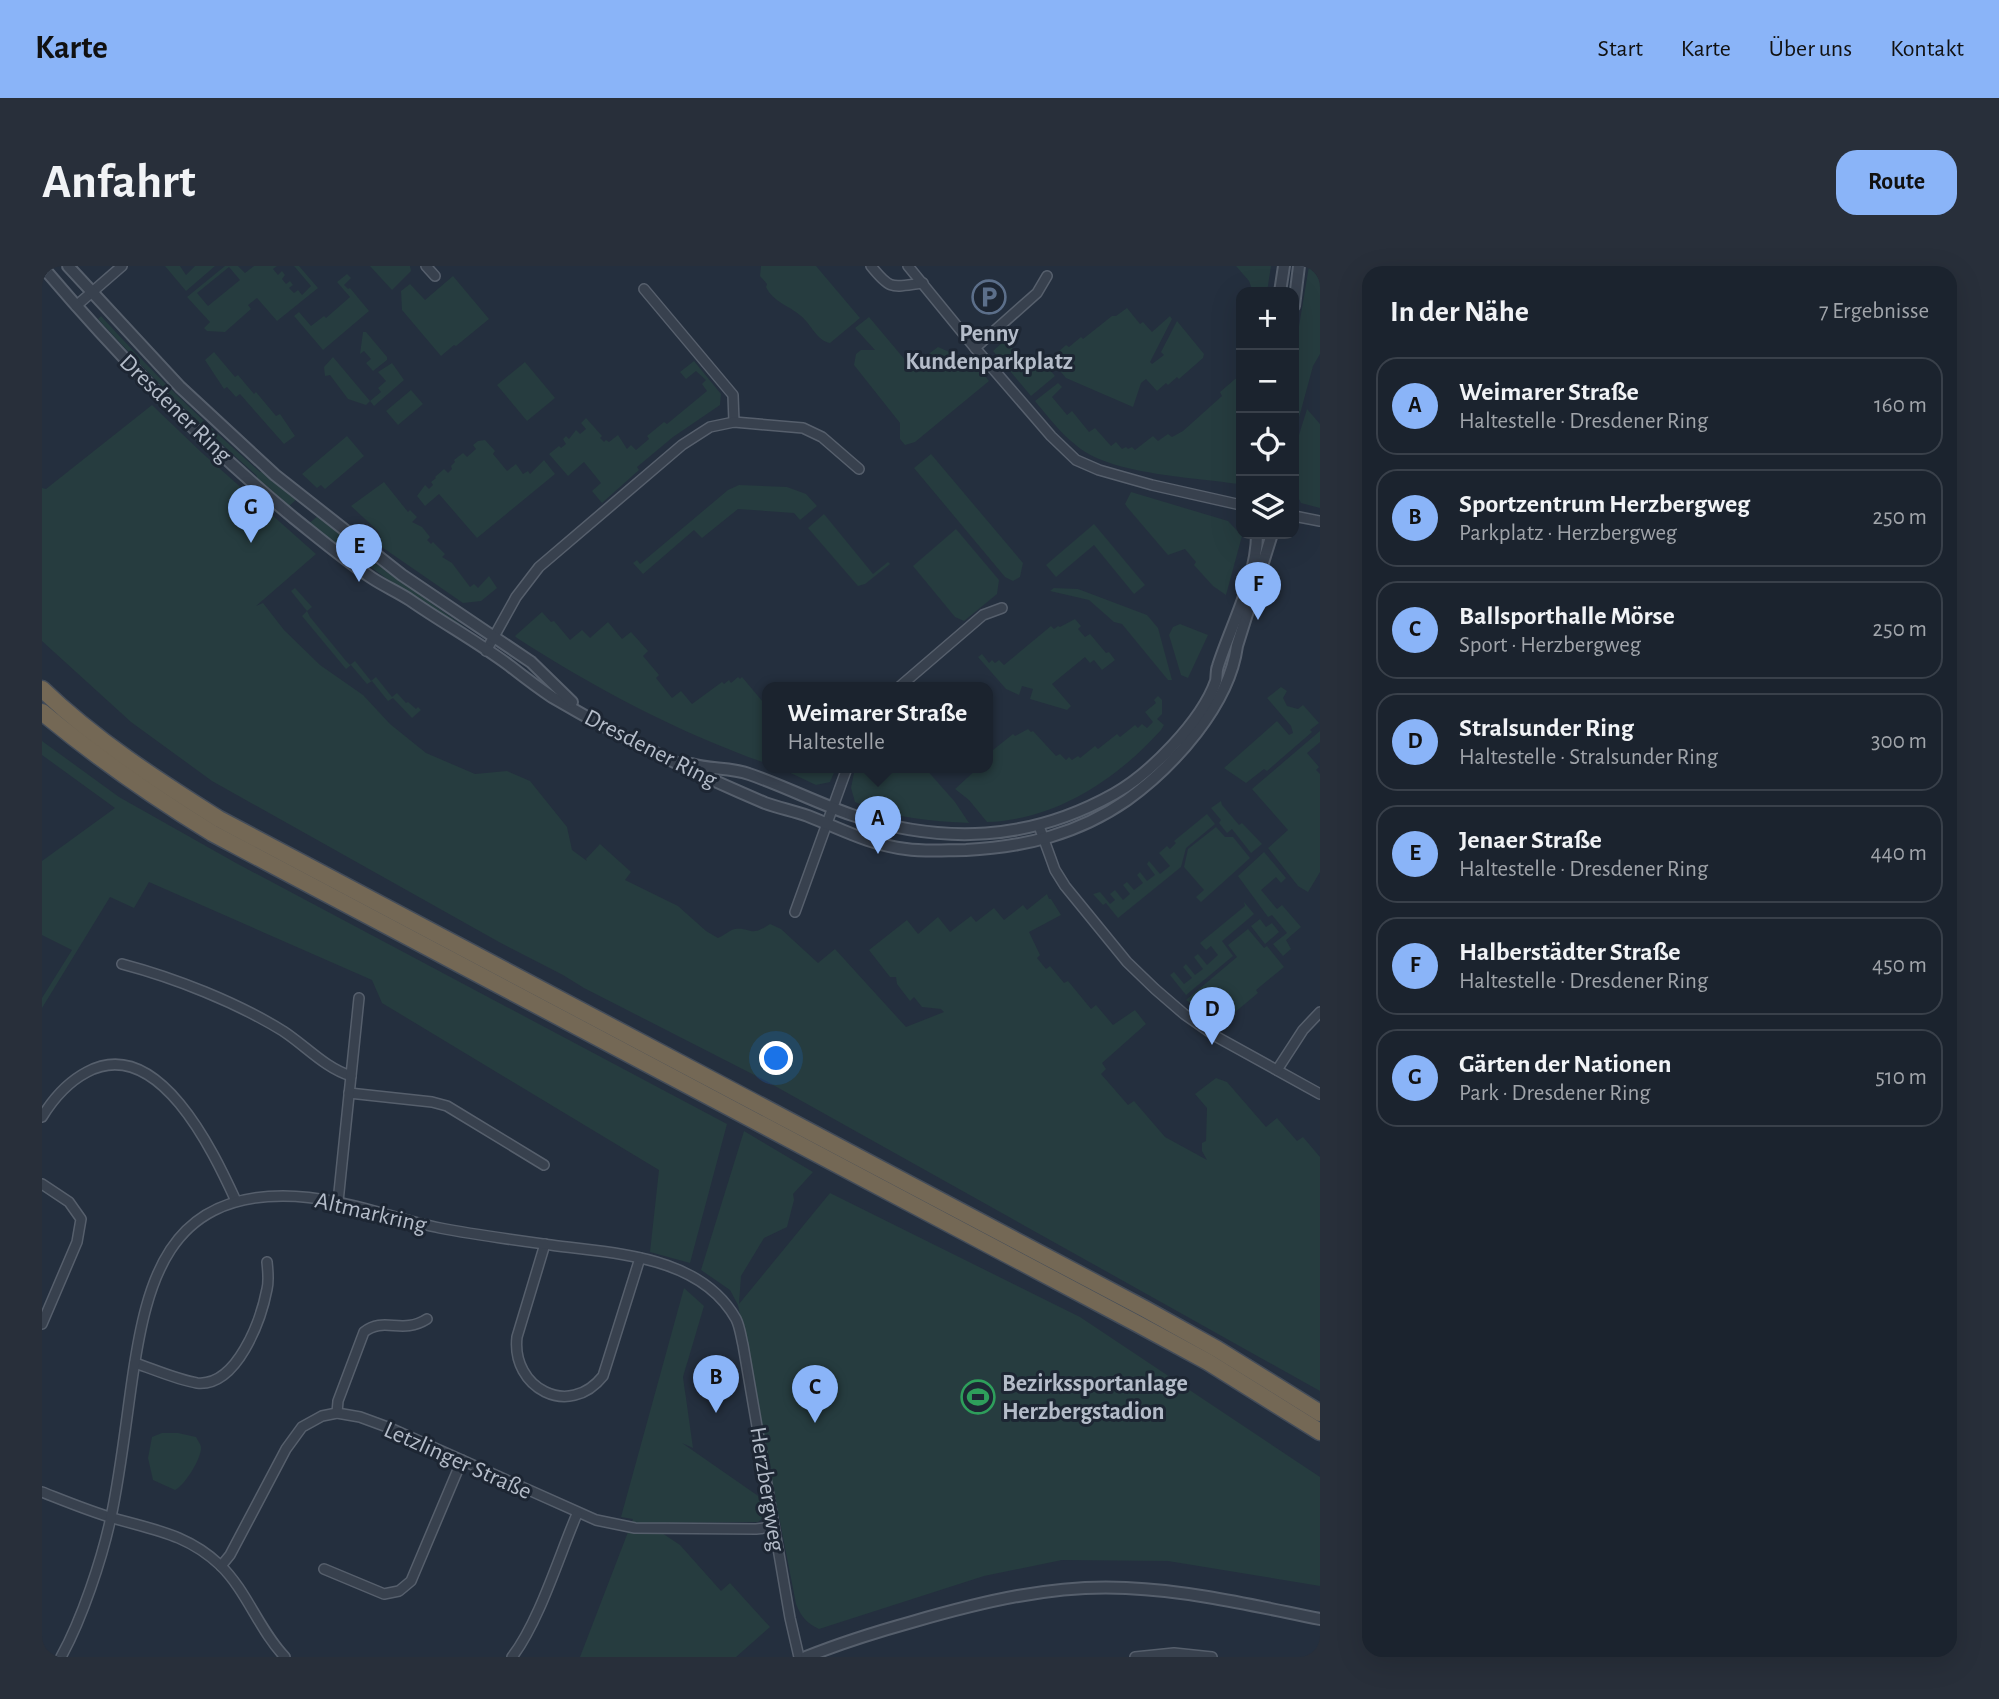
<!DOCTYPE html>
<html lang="de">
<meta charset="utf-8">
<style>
:root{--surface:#1b232e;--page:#282f3a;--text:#f1f3f6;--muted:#a0a4aa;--line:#39404a;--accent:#8ab4f8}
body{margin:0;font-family:"Alegreya Sans",sans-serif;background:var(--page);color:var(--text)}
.controls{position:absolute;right:21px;top:21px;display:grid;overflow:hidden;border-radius:14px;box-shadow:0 7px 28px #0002}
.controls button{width:63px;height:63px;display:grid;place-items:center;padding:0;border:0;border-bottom:2px solid var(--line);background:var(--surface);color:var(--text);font:35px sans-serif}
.you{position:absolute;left:735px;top:793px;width:24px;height:24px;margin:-18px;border:5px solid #fff;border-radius:50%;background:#1a73e8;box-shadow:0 0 0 10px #1a73e833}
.badge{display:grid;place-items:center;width:46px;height:46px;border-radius:50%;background:var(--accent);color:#111;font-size:23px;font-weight:700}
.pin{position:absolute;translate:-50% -58px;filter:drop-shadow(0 2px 4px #0008)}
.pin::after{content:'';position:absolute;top:37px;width:24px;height:21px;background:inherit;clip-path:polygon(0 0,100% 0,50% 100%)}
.popup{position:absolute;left:720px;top:416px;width:231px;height:91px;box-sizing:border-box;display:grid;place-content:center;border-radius:14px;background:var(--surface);filter:drop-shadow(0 2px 5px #0005);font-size:23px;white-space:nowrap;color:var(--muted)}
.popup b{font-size:26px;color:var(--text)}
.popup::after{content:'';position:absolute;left:50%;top:100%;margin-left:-14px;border:14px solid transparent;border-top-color:var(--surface)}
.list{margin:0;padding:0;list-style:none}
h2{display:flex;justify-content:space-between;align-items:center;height:91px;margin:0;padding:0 28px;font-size:30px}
h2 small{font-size:23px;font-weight:400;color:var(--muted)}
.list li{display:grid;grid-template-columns:46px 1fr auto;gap:21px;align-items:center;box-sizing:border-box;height:98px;margin:0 14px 14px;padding:0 14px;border:2px solid var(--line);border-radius:21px}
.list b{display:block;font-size:26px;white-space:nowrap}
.list p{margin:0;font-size:23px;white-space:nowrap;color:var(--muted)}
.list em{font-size:23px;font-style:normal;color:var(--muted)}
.icon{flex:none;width:38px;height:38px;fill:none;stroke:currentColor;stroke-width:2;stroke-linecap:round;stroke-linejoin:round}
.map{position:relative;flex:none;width:1278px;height:1391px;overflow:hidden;border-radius:21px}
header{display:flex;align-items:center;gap:42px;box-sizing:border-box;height:98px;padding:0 35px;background:var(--accent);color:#111}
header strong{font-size:33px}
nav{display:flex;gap:38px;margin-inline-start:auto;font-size:24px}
.intro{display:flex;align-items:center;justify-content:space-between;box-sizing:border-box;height:168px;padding:0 42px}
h1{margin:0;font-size:49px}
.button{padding:18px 32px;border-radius:21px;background:var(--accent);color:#111;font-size:24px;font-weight:700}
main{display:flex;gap:42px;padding:0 42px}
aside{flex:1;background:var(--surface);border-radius:21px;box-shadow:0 7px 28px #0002}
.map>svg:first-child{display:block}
.green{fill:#263c3f;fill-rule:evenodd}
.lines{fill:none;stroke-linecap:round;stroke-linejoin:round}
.minor-casing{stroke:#565f6c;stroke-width:12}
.tertiary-casing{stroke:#565f6c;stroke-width:14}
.motorway-casing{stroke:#434c59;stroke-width:19}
.minor{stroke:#38414e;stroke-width:9}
.tertiary{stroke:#38414e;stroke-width:10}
.motorway{stroke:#746855;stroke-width:16}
.labels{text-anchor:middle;stroke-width:6;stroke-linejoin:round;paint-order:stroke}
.poi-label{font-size:24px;font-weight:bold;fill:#b4bcc9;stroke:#1d2633}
.street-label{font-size:24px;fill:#b4bcc9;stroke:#1d2633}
</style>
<header>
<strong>Karte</strong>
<nav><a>Start</a><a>Karte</a><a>Über uns</a><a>Kontakt</a></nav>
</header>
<div class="intro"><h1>Anfahrt</h1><a class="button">Route</a></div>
<main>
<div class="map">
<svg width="1278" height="1391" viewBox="0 0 1278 1391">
<rect width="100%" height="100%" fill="#242f3e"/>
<g class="green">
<path d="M123,0h15l6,9 9,-9h20l-29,25z"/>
<path d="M183,0h13l7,7 9,-7h23l-4,3 5,6 4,-4 3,4 -3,4 4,5 4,-3 3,4 -4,3 5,5 4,-3 4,5 9,-9 -17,-20h5l19,22 -41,33 -20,-23 -9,7 3,4 -26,23 -18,-1 -3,-3 6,-6 -23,-25zM187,1l11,13 -32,26 -11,-13z"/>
<path d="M328,0h40l1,5 -19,19z"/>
<path d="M719,0h55l44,52 -30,25c-13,-2 -19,-19 -29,-27 -11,-10 -28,-14 -35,-29l1,-3 -7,-8z"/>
<path d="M1194,0h35l-4,26h-14l-4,-11z"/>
<path d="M1267,0h11v88l-7,12 -19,70 1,-86z"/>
<path d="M305,8l4,4 -7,7 4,4 2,-1 19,23 -46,39 -29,-34 5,-4 12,14 13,-10 2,2 24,-21 -13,-15z"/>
<path d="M411,10l36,43 -33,27 -2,-1 -13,11 -39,-46 -1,-19 9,-7 15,16z"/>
<path d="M1085,42l13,16 3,-2 9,10 18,-16 2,3 -22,43 2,2 12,-9 -3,-3 16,-31 27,33 -1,4 -24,21 -2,-2 -9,8 -2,-2 -9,8 -11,-12 -5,4 -8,24 -67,-29 -16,-19 16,-14 3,2 12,-10 2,2 29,-23h4z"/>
<path d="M59,50c50,55 103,107 159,156l5,-3 33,29 -11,10 -32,-27 2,-5c-56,-50 -109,-102 -159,-157z"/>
<path d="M827,51l42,50 27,-20 37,16 14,18 -74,61 -10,3 -5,-6v-16l-46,-58 2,-11 5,-4h14l-20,-22z"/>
<path d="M321,66h3l21,25v3l-14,11 -7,-8 5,-4 -7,-8 -4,3z"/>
<path d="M963,74l19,21 6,-4 2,2 7,-7 13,15 -2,3 5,6 -24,20 -38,-45z"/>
<path d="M172,86l21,25 3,-2 16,19 2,-2 20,24 4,-2 15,22 -11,8 -44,-50 -4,3 -9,-10 -3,2 -19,-29z"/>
<path d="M291,91l37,44 11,-9 -3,-4 8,-7 -8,-9 14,-9 12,17 -30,26 -4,-5 -4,4 -18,-6 -18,-24 -5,1 -1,-9z"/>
<path d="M652,95l27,33 -1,11 -47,32 -36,30 2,3 -37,33 -10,-12 9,-8 -17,-21 -16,14 -19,-22 10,-8 2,2 5,-4 -3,-5 3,-3 3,3 7,-9 4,4 6,-5 -5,-6 5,-5 16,18 -2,2 4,4 2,-2 3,2 9,-7 9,14 4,-4 5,5 13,-11 -2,-3 17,-14 3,2 40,-33 -5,-7 4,-4 -10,-9 -10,8 -6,-7z"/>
<path d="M483,96l30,36 -28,23 -30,-36z"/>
<path d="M1199,108l-1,108 -2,2c-42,-6 -101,-9 -139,-25 -27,-11 -46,-36 -64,-58l23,-18 4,4 -10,10 15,18 5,-4 17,21 6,-4 16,18 5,-4 6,7 4,-2 2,2 4,-2 3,3 18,-14 5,5 10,-7 4,3 11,-6 39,-35 -2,-4z"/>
<path d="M369,124l12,14 -25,21 -12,-14z"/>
<path d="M110,139l49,47 115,102 -60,52 7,-3 21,27 36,35 43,30 27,29 36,29 49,21 32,-3 23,10 37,46 5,23 15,11 -1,-2 14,-15 31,28 -6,8 53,26 28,25 12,7c5,-2 12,-8 17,-9 16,-2 15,9 35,-5l11,5 37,34 17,-14 71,78 38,-15 -3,-3 -19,-2 -8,-10 -4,4 -13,-17 -1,-7h-6l-21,-27 38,-30 11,14 20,-17 12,15 21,-16 5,6 18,-14 10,12 19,-15 4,5 20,-16 2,5h2l10,16 -32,17 11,23 -3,3 9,11 4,-3 14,17 4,-2 23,28 5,-4 17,20 22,-15 11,14 -44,39 4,6 -5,5 27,31 6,-4 31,36 42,23 -5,-9v-8l4,-2 1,-33 -12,-14 21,-16 11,4 39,45 11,-9 20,23 6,-4 17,20v234l-554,-310 -182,-93 -21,-13 -64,-33 -287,-161 -81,-59 -89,-81v-153l4,1z"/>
<path d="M1265,143l13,15v84l-19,-5c-17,-30 -3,-64 6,-94z"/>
<path d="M305,170l17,20 -39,33 -4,-4 -4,3 -15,-14z"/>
<path d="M443,174l10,11 -2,3 14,17 9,-7 7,10 5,-3 2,3 14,-14 11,14 -78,64 -38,-44 -14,12 -8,-10 8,-11 4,4 4,-4 -2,-3 5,-4 -1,-1 9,-8 4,4 4,-4 -1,-3 4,-4 -1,-2 9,-7 4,4 9,-8 -3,-4 5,-4z"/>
<path d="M889,188l92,109 -3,14 -7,4 -8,-4 -91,-109z"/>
<path d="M342,216l24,30 2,-2 7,7 -5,5 10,5 8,10 -3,3 4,4 2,-2 12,12 -3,3 10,6 18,24 4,-3 4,4 11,-12 8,12 -16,13 -18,2 -87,-60 5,-5 -3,-7 -27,-25z"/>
<path d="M697,219l48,2 19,7 11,12 -17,14 -6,-7 -56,-4 -36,29 -8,-8 -51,44 -10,-11 4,-3 3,4 88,-74z"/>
<path d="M1089,226l97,29 14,15 -16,59 -13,-9 -19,-21 2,-3 -11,-13 -17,6 -41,-48 -2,-3z"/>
<path d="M782,248l49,60 15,-12 2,2 -25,20 -7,2 -50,-58z"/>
<path d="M277,249l32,26v5l115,82 -4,5 -115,-83 -4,4 -36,-29z"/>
<path d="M1052,258l51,61 -11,9 -40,-49 -38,32 -10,-12z"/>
<path d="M914,263l43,51 -2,14 -33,27 -9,-4 -42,-51z"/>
<path d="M253,322l17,19 -5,4 3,6 36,44 4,4 5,-4 16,20 5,-4 16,20 5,-4 9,10 2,-1 8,7 2,-2 3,3 -9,8 -19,-20 -5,3 -16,-20 -5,3 -16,-19 -5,4 -44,-53 5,-5 -16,-20z"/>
<path d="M1012,322l24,1 69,26 11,13 14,52h-4l-46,-56 -8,-2 -25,-22 -39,-9z"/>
<path d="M500,346l9,10 3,-1 16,19 12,-10 8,8 18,-16 14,17 9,-7 17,19 -5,5 16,19 -3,3 16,20 9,-7 11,13 30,-22 2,2 5,-4 2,3 7,-6 2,2 2,-2 26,31v56c-89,-31 -173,-76 -251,-126l-2,-2z"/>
<path d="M1033,353l6,7 -3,3 7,8 5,-3 16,19 3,-1 6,8 -13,10 -8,-10 -4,3 -5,-6 -33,27 19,22 -4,4 -37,-11 3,-10 -11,-3 -3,9 -13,-6 -28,-32 4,-3 7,9 3,-3 3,3 4,-3 5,5 47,-39 3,3 4,-3 2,1z"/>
<path d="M1138,358l28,11 -20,43 -7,-3 -12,-40 4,-8z"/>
<path d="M1239,421l6,4 -4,7 4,8 11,3 5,-4 16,18 -9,7 2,2 -45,39 -3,-2 -18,14 -22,-15 53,-47 12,14 4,-2 -2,-7 -24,-28z"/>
<path d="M1116,430l4,4v14l-5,5 7,6 -3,5c-44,49 -105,90 -174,92l-18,-22 -14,-11 23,-21h10v-14l25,-20 2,2 13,-7 3,3 2,-1 23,25 4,-2 6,6 3,-3 3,3 6,-4 2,2 15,-12 3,3 19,-15 3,3 15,-12 3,3 4,-4 5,4 6,-6 -8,-10 11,-9 -2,-3z"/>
<path d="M1278,465v11l-13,11 12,14 -3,3 4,4v98l-12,20 -10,-6 -30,-38 20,-18 -36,-41z"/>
<path d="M0,475l77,56 117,66 491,261 -37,139 -40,-11 9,-82 -277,-167 -10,-23 -223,-98 -15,26 -24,-11 -68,111v-10l30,-48 -30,-15v-74l73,-53 -73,-53z"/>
<path d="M738,502h56l-6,14 -14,3z"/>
<path d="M813,502h70l30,34 14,21c-37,-2 -79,-5 -114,-21l-4,-14z"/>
<path d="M1179,535l1,4 17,20 3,-2 20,21 -11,9 -19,-24 -5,4 -8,-10 2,-3 -10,-12z"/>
<path d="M1165,548l8,10 -29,24 -5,19 -63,51 -12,-15 -3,2 -10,-11 7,-2 10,12 5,-4 -5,-6 5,-4 8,10 7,-6 -7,-9 4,-3 7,8 9,-7 -6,-8 3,-3 7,9 8,-6 -8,-11 2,-3 11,13 10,-8 -11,-13 8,-7 3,3 6,-6 -2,-2z"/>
<path d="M1174,561l9,10h8l17,21 -49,44 -5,-5 8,-7 -20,-23 4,-18z"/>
<path d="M1222,586l22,26 -5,5 -5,-6 -15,13 16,19 5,-4 19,22 -15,13 5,9 -8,7 -10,-12 14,-11 -15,-18 -4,2 -30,-41z"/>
<path d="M1202,636l10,12 -32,27 11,15 -47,39 -16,-20 4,-3 10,12 8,-6 -9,-11 3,-3 9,11 8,-6 -9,-12 4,-3 9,11 11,-10 -7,-9 -5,4 -6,-7 45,-37z"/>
<path d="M1218,653l6,8 6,-4 7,9 -14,12 -14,-18z"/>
<path d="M1206,663l16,19 3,-2 17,21 -28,23 2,3 -36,30 -36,-23 51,-43 -9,-12z"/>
<path d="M702,865l69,41 -20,22 1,6 -7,27 -23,11 -23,38 -2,28 91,-111 250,124 240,160v109l-152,-25 -106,-1 -78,16 -165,53c-12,-6 -18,-12 -23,-25l-58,-299 -8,-15 -29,-20z"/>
<path d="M642,1022l20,18 -21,71 10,71 -11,-5 82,57 3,14 -9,8 -111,1 33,22 41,46 9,-8 40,44 -34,30h-156l53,-138 -12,-2z"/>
<path d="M120,1167h16l18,4c2,4 4,6 5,10 1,11 -17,39 -26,43l-22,-10 -5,-22 4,-21z"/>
</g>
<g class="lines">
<defs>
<g id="minor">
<path d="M384,0l9,10"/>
<path d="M829,0c20,25 21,21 52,17"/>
<path d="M866,0l67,82 76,88 25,24 23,10 53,15 89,20"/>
<path d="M602,23l89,106 1,27"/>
<path d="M34,40l46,-40"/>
<path d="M933,82l62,-55 10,-17"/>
<path d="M1252,250l26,5"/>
<path d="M444,385l30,-54 23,-30 143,-122 28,-18 24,-5 69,6 19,9 37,32"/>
<path d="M856,422l85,-73 19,-7"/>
<path d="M997,560l16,44 10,16 62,76 28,27 29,25 33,23 103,57"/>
<path d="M753,646l52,-144"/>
<path d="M80,698c53,14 114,38 161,67 23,15 42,37 68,45"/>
<path d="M1235,804l26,-40 17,-18"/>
<path d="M307,827l83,9 15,4 97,59"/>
<path d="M0,851c11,-18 26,-35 45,-45 71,-38 126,79 149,129"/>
<path d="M0,918l27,18 12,17 -4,23 -35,82"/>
<path d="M296,936l21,-204"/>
<path d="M503,978l-28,93c-6,51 52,82 86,39l37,-118"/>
<path d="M93,1097c18,6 43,17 62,20 40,4 64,-63 70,-94 2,-8 1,-18 0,-27"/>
<path d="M295,1147l1,-12 26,-69c20,-16 38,3 63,-13"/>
<path d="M0,1226c23,9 47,19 71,26 41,12 74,16 107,47 27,26 39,65 65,92"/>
<path d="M179,1300l9,-11 56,-106 16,-22 20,-11 15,-3 23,4 30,11 206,92 39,8 121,1 18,-2"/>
<path d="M282,1303l60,25 15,-3 12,-10 51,-121"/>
<path d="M19,1391c21,-38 41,-98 50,-140 10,-47 15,-96 22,-143 14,-94 36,-178 150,-178 55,0 104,21 157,32 36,7 74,12 111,17 64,9 149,10 185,74 4,8 5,18 7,26l47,273 9,39"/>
<path d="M470,1391c27,-35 47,-101 65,-143"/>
<path d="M1093,1391l39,-4 38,4"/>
</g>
<g id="tertiary">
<path d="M0,0c77,91 161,177 253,253 25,20 50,41 77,59 12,8 26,14 38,22 33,23 68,42 100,66 14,11 27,21 42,31 68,40 140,75 213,106 14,5 29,8 43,13 33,13 63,29 98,33 20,3 40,1 60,1 59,-3 112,-16 161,-50 47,-34 102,-95 110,-154l35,-112"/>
<path d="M26,0l112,121 95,88 127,100 129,87 41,40"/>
<path d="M1238,26l4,-26"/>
<path d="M1252,40l5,-40"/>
<path d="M649,498c19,6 39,3 58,10 35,12 68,29 103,41 92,30 178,26 262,-21 36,-20 88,-73 102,-113 1,-5 0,-10 2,-15 13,-41 39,-88 39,-132"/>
<path d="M764,1391c35,-14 70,-25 106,-35 69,-20 142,-38 214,-34 67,3 129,18 194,31"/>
</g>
<g id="motorway">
<path d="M0,423c53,51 115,91 177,130l926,490 72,40 103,64"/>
<path d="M0,446c54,45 110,84 170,121l926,491 70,38 112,70"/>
</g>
</defs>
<use href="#minor" class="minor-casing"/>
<use href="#tertiary" class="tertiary-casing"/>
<use href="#motorway" class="motorway-casing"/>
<use href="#minor" class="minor"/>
<use href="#tertiary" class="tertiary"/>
<use href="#motorway" class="motorway"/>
</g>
<defs>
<symbol id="parking-ring" viewBox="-11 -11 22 22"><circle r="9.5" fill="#1d2633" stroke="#5c6f8a" stroke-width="1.5"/><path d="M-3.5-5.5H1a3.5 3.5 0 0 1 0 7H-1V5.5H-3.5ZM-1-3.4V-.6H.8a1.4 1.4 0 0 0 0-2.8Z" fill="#5c6f8a"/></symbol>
<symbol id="stadium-ring" viewBox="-11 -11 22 22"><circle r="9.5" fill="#1d2633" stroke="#2e9e5b" stroke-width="1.5"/><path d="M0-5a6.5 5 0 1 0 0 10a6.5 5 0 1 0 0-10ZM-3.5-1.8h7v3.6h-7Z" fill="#2e9e5b"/></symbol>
</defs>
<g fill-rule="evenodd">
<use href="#parking-ring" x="928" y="12" width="38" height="38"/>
<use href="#stadium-ring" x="917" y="1112" width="38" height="38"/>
</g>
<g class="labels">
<g class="poi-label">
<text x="947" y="75">Penny<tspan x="947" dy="28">Kundenparkplatz</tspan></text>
<text x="960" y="1125" text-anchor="start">Bezirkssportanlage<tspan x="960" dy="28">Herzbergstadion</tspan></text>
</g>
<g class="street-label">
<text transform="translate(134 142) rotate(44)" y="8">Dresdener Ring</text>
<text transform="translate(609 482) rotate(27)" y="8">Dresdener Ring</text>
<text transform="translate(329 946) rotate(13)" y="8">Altmarkring</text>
<text transform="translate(416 1194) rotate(24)" y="8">Letzlinger Straße</text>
<text transform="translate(726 1223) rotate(81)" y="8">Herzbergweg</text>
</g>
</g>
</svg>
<div class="controls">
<button>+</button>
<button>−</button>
<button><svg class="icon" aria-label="locate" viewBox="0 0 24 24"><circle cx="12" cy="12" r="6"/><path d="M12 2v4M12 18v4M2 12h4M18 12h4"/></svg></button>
<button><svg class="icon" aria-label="layers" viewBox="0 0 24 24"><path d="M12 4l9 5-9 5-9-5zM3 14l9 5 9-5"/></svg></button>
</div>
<div class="you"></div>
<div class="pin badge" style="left:836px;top:588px">A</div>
<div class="popup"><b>Weimarer Straße</b>Haltestelle</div>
<div class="pin badge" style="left:674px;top:1147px">B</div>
<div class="pin badge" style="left:773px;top:1157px">C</div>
<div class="pin badge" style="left:1170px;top:779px">D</div>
<div class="pin badge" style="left:317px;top:316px">E</div>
<div class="pin badge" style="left:1216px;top:354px">F</div>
<div class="pin badge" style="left:209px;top:277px">G</div>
</div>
<aside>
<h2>In der Nähe<small>7 Ergebnisse</small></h2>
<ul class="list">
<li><span class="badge">A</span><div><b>Weimarer Straße</b><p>Haltestelle · Dresdener Ring</p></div><em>160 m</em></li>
<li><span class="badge">B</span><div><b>Sportzentrum Herzbergweg</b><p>Parkplatz · Herzbergweg</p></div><em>250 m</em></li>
<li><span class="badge">C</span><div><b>Ballsporthalle Mörse</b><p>Sport · Herzbergweg</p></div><em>250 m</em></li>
<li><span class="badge">D</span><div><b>Stralsunder Ring</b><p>Haltestelle · Stralsunder Ring</p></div><em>300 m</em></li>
<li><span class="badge">E</span><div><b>Jenaer Straße</b><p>Haltestelle · Dresdener Ring</p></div><em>440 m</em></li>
<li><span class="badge">F</span><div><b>Halberstädter Straße</b><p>Haltestelle · Dresdener Ring</p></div><em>450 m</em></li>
<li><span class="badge">G</span><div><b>Gärten der Nationen</b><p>Park · Dresdener Ring</p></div><em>510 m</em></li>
</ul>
</aside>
</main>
